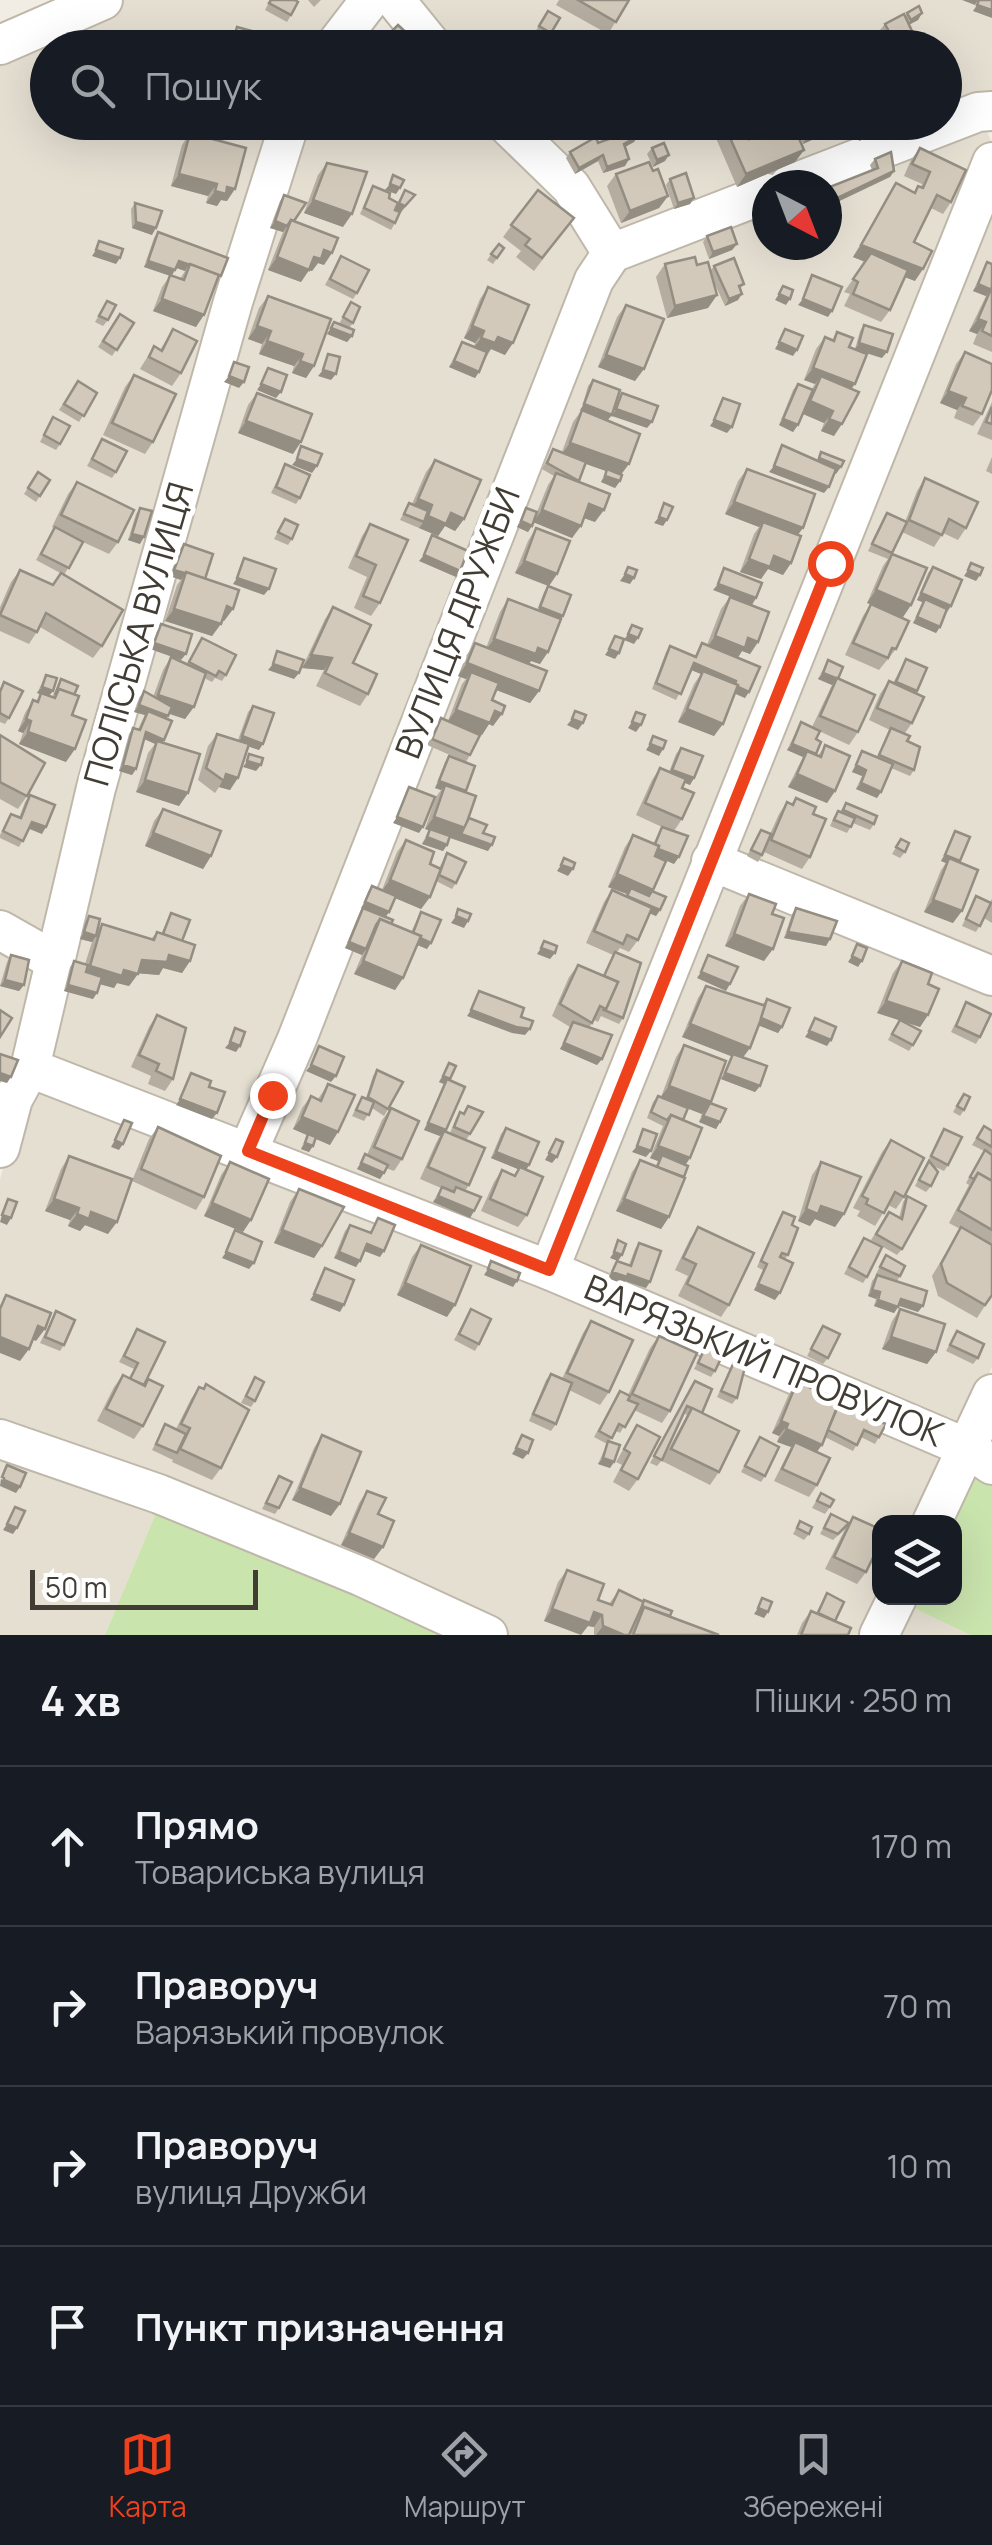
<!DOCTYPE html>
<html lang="uk">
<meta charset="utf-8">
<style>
:root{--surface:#171b24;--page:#242831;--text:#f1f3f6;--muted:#9ea1a6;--line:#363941;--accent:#ee421d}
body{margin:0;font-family:Manrope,sans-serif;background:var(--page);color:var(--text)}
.controls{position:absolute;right:30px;bottom:30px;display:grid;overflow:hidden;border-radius:20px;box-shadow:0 10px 40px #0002}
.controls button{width:90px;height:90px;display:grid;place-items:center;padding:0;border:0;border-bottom:2px solid var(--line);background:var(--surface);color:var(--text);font:50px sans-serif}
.compass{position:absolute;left:752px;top:170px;width:90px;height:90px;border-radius:50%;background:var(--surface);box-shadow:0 10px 40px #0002;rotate:138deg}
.scale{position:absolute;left:30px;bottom:25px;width:228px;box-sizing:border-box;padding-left:10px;border:5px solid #423d34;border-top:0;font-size:28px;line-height:35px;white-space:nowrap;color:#423d34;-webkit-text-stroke:8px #fff;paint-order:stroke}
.stop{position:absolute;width:30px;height:30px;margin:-22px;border:8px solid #ee421d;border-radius:50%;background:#fff}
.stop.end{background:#ee421d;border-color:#fff;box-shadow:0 2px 10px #0008}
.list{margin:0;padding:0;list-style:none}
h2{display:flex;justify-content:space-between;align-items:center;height:130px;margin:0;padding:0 40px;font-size:42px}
h2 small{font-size:32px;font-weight:400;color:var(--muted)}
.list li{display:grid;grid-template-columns:65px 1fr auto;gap:30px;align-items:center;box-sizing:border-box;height:160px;padding:0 40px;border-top:2px solid var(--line)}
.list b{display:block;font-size:38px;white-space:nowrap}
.list p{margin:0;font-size:32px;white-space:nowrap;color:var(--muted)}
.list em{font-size:32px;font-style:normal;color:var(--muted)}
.icon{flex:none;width:55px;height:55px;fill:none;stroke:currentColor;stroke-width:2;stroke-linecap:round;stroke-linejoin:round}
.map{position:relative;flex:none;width:992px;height:1635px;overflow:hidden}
.search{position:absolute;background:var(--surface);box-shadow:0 10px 40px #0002;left:30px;right:30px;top:30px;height:110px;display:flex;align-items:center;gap:25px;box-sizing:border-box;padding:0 35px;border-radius:55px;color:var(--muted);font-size:38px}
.sheet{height:770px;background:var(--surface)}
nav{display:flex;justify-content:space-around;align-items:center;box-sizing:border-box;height:140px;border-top:2px solid var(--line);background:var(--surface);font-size:28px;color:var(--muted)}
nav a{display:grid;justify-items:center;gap:5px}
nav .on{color:var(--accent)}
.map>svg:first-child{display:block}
.residential{fill:#e5dfd2}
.green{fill:#cae4ae}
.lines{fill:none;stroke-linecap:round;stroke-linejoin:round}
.minor-casing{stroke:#bfb8aa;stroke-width:42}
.minor{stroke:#fff;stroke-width:38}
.wall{fill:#b5ada0;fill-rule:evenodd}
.shaded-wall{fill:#938d82}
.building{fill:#d2c9ba;stroke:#938d82;stroke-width:2.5}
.route{stroke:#ee421d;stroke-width:12}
.labels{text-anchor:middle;stroke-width:10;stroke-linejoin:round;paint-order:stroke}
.street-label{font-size:35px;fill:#423d34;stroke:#fff}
</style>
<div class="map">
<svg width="992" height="1635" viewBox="0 0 992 1635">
<rect width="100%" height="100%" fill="#f1ede4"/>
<g class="residential">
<path d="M115,0h247l-39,47 -275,1v74l234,1 -229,808 -14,13 -39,-21v-873z"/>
<path d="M408,0h584v99l-47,17 -1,-68 -498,-1z"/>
<path d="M297,122l197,1 107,121 -354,876 -15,12 -177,-66 -13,-19z"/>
<path d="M516,123h411l-313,118z"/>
<path d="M985,128l7,14 -5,13 -435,1077 -20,20 -261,-99 -8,-25 353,-861 151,-65v43h60v-60z"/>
<path d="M992,184v785l-267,-120z"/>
<path d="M743,883l249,100v384l-31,66 -387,-164 -7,-21 142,-361z"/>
<path d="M0,935l42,42 -42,140z"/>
<path d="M58,1085l891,371 -23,66h-46v76l-9,37h-371l-500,-205v-250l22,-85z"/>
<path d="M0,1445l161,56 -56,134h-105z"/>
<path d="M905,1604l65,31h-79z"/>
</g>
<g class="green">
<path d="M969,1472l23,2v161h-22l-65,-31 4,-6h45v-76h-9z"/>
<path d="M161,1501l311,134h-367z"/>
</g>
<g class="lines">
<defs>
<g id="minor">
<path d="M395,0l39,48"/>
<path d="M0,45l103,-45"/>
<path d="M333,48l37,-48"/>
<path d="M504,122l67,65 41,66"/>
<path d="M789,185l189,-73 14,-1"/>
<path d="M711,861l281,115"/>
<path d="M0,930l53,30"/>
<path d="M30,1068l519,202 418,178 25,17"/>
<path d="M0,1148l13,-49 17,-31 66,-280 137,-486 57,-180"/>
<path d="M248,1151l49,-112 297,-759 18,-27 155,-60"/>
<path d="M549,1270l443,-1108"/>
<path d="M0,1439l159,55 201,82 128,59"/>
<path d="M932,1522l60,-128"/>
<path d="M879,1635l18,-37"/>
</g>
</defs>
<use href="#minor" class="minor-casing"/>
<use href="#minor" class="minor"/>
</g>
<g class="wall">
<path d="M270,0h25l-4,15 -4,7 -22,-12z"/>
<path d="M308,0h13l-7,7z"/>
<path d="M559,0h70l-21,34 -52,-29z"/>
<path d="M548,11l12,7 -13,21 -12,-7z"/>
<path d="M907,13h15l-4,7 -9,4 -1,13 -19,10 -9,-17 5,-6 20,-8z"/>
<path d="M237,27l38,21h-49l3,-9z"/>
<path d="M387,36l19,6 -6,6h-12l-5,-5z"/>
<path d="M709,122h33l7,17 34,-14 -2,-3 108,1 -4,6 -26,12 -7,-17 -12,6 -3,-6 -3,6 -31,14 -2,-5 -1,1 4,10 -9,12 -58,25z"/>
<path d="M616,125l18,17 -9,5 4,12 -4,7 -22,7 -5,-12 -23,13 -9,-16 4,-6 44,-15 -2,-5z"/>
<path d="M190,133l37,68 -6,-1 -4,6 -11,-3 2,-7 -37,-10 11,-41z"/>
<path d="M652,148l13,13 -12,6 -6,-13z"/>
<path d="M920,148l31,54 -8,12 -12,-6 -17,34 1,39 -10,-4 -15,33 -9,12 -37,-16 6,-12 -6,-2 21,-30 -12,-5 43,-74 18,9 4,-6 3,1 1,-3 -18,-8 7,-16z"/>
<path d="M875,159l19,12 -4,6 -18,-7 -2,-5z"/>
<path d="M327,163l16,64 -39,-14 14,-38z"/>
<path d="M653,171l15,25 -9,12 -38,15 -14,-37 9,-12z"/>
<path d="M670,179l24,19 -4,6 -16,5 -8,-24z"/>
<path d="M373,186l16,12 9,5 7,-13 10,5 -14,17 -6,-2v13l-4,7 -31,-16z"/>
<path d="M538,190l36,28 -40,53 -18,-14 5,-6 -18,-14z"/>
<path d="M284,195l10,26 30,44 -6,-2 -6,8 -3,-1 -8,12 -33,-12 15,-38 -13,-4 10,-27z"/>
<path d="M135,203l17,32 -20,-7 -1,-19z"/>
<path d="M158,232l58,50 -20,45 -43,-16 9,-24 8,-11 -26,-9 10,-29zM176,268l9,3 -5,8 -8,-3z"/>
<path d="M707,236l30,8 -5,6 -23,9 -6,-17z"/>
<path d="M499,244l5,4 -11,16 -6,-4z"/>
<path d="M341,256l16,37 -4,6 -28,-14z"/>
<path d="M987,262l5,2v88l-19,-8 4,-10 -8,-3 17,-35 -13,-5z"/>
<path d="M665,264l32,1 13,6 4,-5 30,18 -4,5 -2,11 -13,6 -13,-28 5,17 -9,13 -41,10 -11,-41z"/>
<path d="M488,287l17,68 -14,-6 -16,29 -26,-11 13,-25 12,5 1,-4 -11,-5 16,-39z"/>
<path d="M268,296l46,70 -8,12 -14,-5 2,-7 -35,-12 3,-10 -14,-5 11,-31z"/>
<path d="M107,301l1,19 -5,6 -8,-4z"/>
<path d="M351,302l2,21 -4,5 3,8 -5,6 -20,-8 7,-12 5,2z"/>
<path d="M626,305l9,76 -37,-14 19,-50z"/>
<path d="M120,314l14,9 -22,33 -14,-9z"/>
<path d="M864,325l18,33 -27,-8 -4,39 -17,47 -13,-5 3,-8 -21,-9 -10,18 -14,-7 14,-35 5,-6 13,6 4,-6 -11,-4 12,-31 9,-12 7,3 5,-8 12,15 6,2 5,-18z"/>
<path d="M173,329l8,44 -9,13 -32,-17 14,-23 6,4z"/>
<path d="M965,352l17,62 -9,12 -19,-8 3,-8 -17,-7 16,-39z"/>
<path d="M134,375l19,67 -8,12 -42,-19 22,-48z"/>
<path d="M593,380l14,41 14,54 -1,6 -5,7 -14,-6 5,-11 -20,-7 -8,18 17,40 -11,-4 -12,20 -39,-16 -5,10 -11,-5 9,-19 11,4 11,-27 6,-9 -12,-7 11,-20 9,3 11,-30 8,-11 7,-25z"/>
<path d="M78,381l19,12 -18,29 -20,-12z"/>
<path d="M257,393l36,61 -55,-21 10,-28z"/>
<path d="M992,402v38l-15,-6z"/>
<path d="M53,417l7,27 -4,6 -16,-8z"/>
<path d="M102,439l14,33 -4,6 -25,-12z"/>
<path d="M992,457v17l-6,-3z"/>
<path d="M435,460l29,59 -9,12 -10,-5 -7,10 -38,-16 9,-17 3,1 14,-32z"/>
<path d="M285,464l15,34 -4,6 -25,-11z"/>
<path d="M747,469l51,66 -7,28 -8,12 -15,-6 -7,10 -21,-7 14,-38 5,-7 -34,-13 13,-33z"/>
<path d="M38,472l12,8 -14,22 -12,-8z"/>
<path d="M925,478l41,50 -8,12 -15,-7 -9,14 -32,-15 -10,22 19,51 -8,12 -7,32 -17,21 -34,-15 18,-39 8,-12 -4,-1 16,-37 5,-7 -20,-8 19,-38 18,9 12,-31z"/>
<path d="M77,482l41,60 -9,12 -26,-12 -19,33 -28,-15 18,-32 -2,-1 16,-33z"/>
<path d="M140,508v36l-12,-4 8,-26z"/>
<path d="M285,519l7,20 -4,6 -14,-6z"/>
<path d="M370,524l10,79 -9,13 -17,-8 13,-31 -19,-9 14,-32z"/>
<path d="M536,528l21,46 -8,12 14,30 -23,48 -9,-3 -2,3 10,27 -9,12 -34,-13 -4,10 1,26 -4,-2 -7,11 -5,-1 -7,21 -4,7 -39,-17 14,-27 7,3 14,-37 4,-5 -8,-3 8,-20 9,-13 11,5 14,-36 8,-13 29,11 7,-18 4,-6 -33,-13 13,-32z"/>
<path d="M184,544l21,35 28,30 -9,12 -2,-1 -10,16 -47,-15 12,-36 4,-5 -11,-4 9,-26z"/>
<path d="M933,567l14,45 -11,21 -23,-10 10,-21 -6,-2 11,-27z"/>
<path d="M20,570l33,15 8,-12 41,73 -9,12 -53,-31 -11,17 -29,-13v-24l11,-25z"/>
<path d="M730,597l28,45 -8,12 -8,-3 -4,7 7,40 -10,-4 -21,42 -36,-14 16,-38 7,-10 -10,-4 -15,30 -24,-11 14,-37 4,-6 25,10 7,-13 5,2 14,-36z"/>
<path d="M333,607l20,56 15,31 -8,12 -44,-20 8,-16 -22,-2 23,-49z"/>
<path d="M202,638l24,37 -4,6 -7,-3 -3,4 -8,-4 -19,41 -16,-5 -3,5 -2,21 -2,3 26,50 -9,13 -43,-14 12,-39 7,-9 -11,-5 -8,30 -4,6 -13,-4 10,-37 4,-6 5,1 7,-14 -11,-3 5,-14 5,-7 9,6 10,-27 8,-13 16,7z"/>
<path d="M906,659l11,32 -5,32 -7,10 9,37 -4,6 -19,-8 -14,30 -21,-9 6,-13 -10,-4 10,-21 15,6 13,-27 -21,-10 11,-26 9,-13 4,2z"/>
<path d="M828,660l10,19 20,53 -9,13 -30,-14 -3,8v15l2,2 7,-11 10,46 -8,12 -39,-16 15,-30 -16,-7 14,-28 11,5 20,-42 -14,-6z"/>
<path d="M46,675l7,16 -4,5 3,1 9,-18 13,16 -8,67 -47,-18 4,-11 -5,-2 7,-18 8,-13 3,1 5,-7 -4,-1z"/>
<path d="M4,682l5,36 -4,6 -5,-2v-33z"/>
<path d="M253,706l6,44 -11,-4 -18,44 -11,-3 -4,6 -17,-13 10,-34 9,-12 21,6 10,-28z"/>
<path d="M0,735l27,61 -9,13 -18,-10z"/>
<path d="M681,748l13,30 -4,7 -6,-3 -2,6v31l-8,12v33l-19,-8 -3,35 8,19 -4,6 -7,-3 -11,27 -9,12 -9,-4 -3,4 6,66 -4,6 -18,-8 -3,6 -4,-2 -5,8 13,31 -5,6 -37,-16 10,-22 -18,-11 17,-39 9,-12 25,11 10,-21 -27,-12 18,-41 8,-12 14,6 1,-2 -19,-7 17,-40 8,-12 21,8 8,-16 -26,-12 16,-35 8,-12 9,4 7,-18z"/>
<path d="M449,756l16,36 4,26 14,15 5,18 -38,-13 -7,13 -21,-7 7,-14 -4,-1 11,-32 5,-7 -6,-2 10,-26z"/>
<path d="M30,795l12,39 -13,-5 -10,18 -19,-9v-3l11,-21 8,4 6,-16z"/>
<path d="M796,798l17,16 -3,43 -8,12 -38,-17 -6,10 -11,-6 14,-26 9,4 9,-20 8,-12 4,2z"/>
<path d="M846,803l28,21 -4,6 -17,-7 -6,10 -17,-7 4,-9 4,-6 2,1z"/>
<path d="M163,809l48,47 -8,13 -58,-23 9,-25z"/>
<path d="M955,831l4,31 -6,61 -29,-11 17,-42 5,-7 -5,-2z"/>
<path d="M901,839l4,13 -5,6 -8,-4z"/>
<path d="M406,840l24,24 9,4 8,-15 9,30 -4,6 -16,-8 -6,16 -9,12 -26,-11 -10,19 6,7 20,8 10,-20 6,37 -10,-4 -14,33 -8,12 -41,-16 8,-19 -17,-7 23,-56 4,-6 10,4 15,-38z"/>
<path d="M749,894l23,20 -8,47 -39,-15 15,-40z"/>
<path d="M976,896l14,6 2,-3v24l-8,-5 -8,14 -14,-6z"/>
<path d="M796,908l34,31 -4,7 -42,-8 8,-24z"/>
<path d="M171,913l19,48 -8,12 -19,-5 -4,7 -21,-2 -9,13 -12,-3 -3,5 -14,-4 -7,15 -29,-8 6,-24 4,-6 11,3 7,-22 -12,-3 5,-17 4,-6 8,14 5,-6 49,15 6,-7 4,2z"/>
<path d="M11,955l13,30 -5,6 -19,-5 7,-24z"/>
<path d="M902,961l26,23v31l-8,12 -18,-6 11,24 -4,6 -21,-11 11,-20 -22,-7 16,-40z"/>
<path d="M706,986l57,18 4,-5 15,28 -4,6 -20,-8 -8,23 -7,9 17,29 -5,6 -34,-13 10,-23 -49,-19 16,-39z"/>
<path d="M966,1002l14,35 -4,7 -25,-12z"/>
<path d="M157,1015l16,64 -8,12 -17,-7 3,-8 -20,-9 18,-40z"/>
<path d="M684,1045l36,77 -4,7 -17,-7 3,-8 -15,-6 -4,12 7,38 -4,6 -17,53 -8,12 -45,-18 16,-39 8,-12 16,6 2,-5 -8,-3 13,-32 -16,-8 6,-16 5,-6 3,1 15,-40z"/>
<path d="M449,1063v17l-4,51 24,54 -4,6 9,20 -4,7 -37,-16 8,-14 -21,-9 16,-36 4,-7 -16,-6 20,-46 -5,-2z"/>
<path d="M377,1070l11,39 -4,7 -12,-8 -8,13 -12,-5 10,-19 4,1 7,-22z"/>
<path d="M328,1084l2,61 -14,-6 -7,13 -8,-3 6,-14 -14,-6 9,-21 9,-12 7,3z"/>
<path d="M964,1094v16l-4,6 -7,-4z"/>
<path d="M468,1106l2,28 -4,6 -16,-7 6,-15 4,-6 3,1z"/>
<path d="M391,1108l11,51 -8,12 -8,-3 -6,11 -23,-10 8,-15 2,1 15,-35z"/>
<path d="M984,1126l8,5v164l-15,23 -39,-22 -6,-20 28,-47 -11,-6 20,-38 -3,-2 18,-32 -12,-6z"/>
<path d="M158,1127l46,70 -8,13 -64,-29 17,-42z"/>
<path d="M506,1128l20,42 1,45 -9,12 -37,-16 13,-29 8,-12 12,5 4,-6 -27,-11 10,-24z"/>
<path d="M944,1129l4,36 -4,6 -11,-5 -2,20 -5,6 -11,-6z"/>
<path d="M891,1140l13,57 -8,12 -8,-4 -13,21 -18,-10 3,-5 -7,-3 29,-56z"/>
<path d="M69,1156l39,78 -23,-9 -5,6 -12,-5 2,-6 -25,-9 16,-42z"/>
<path d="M230,1162l13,70 -39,-16 17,-41z"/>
<path d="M821,1162l23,52 -9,13 -20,-8 -5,7 -12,-5 14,-46z"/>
<path d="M299,1189l23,57 -8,12 -40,-15 16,-41z"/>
<path d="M907,1196l-5,53 -5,6 -26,-15 18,-28 10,6 4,-16z"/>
<path d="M783,1212l9,13 -4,30 -3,4 -10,41 -21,-10 9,-20 -6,-3 22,-49z"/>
<path d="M378,1218l2,39 -16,-6 -8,16 -22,-9 11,-27 5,-6 20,8z"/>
<path d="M698,1227l31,78 -8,12 -43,-21 10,-20 -13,-6 15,-31z"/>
<path d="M864,1238l3,39 -4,6 -19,-9z"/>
<path d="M639,1243l7,45 -21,-7 -2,3 -15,-6 9,-17 12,4 6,-16z"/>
<path d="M421,1245l26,72 -50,-22 15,-38z"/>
<path d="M886,1255l14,21 -3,5 21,31 -19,-6 -5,7 -20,-7 2,-7 -8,-3 4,-15 5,-6 8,3 -9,-4z"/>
<path d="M471,1309l8,35 -4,7 -21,-11z"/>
<path d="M900,1309l36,43 -9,12 -45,-15 10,-28z"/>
<path d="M56,1311l8,34 -4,6 -20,-8z"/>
<path d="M591,1321l18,71 -9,13 -31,-15 -13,34 -5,7 -22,-10 17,-41 5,-6 11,5 21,-46z"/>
<path d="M823,1326l5,32 -5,6 -16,-8z"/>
<path d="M137,1329l8,55 -2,42 -9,13 -37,-18 17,-34 9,-12 6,3 5,-9 -15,-7z"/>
<path d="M957,1331l21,27 -5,6 -27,-13z"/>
<path d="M659,1336l11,75 -8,12 -28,-13 -14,23 -4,-2 -7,11 5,20 -4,6 -12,-4 9,-20 -13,-7 26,-46 8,4 22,-47z"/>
<path d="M705,1348l10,23 -4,6 -17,-8z"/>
<path d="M734,1362l3,36 -5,6 -15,-7z"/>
<path d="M255,1377v24l-4,6 -10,-4z"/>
<path d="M695,1381l7,32 17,59 -9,13 -48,-24 25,-46 -4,-2 -21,47 -5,6 -7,-3z"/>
<path d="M797,1382l41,24 41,31 -4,7 -14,-7 -8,14 -28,-14 -9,15 1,33 -8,12 -35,-16 17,-34 -14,-5 2,-6 -7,-3 17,-39z"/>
<path d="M199,1387l22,81 -9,12 -40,-18 1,-2 -21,-10 13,-26 11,5 15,-30z"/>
<path d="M637,1425l1,54 -9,12 -16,-9 9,-17 -6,-3z"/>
<path d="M322,1435l9,81 -39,-16 22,-52z"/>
<path d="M760,1437l5,39 -4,6 -20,-10z"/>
<path d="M279,1476v32l-4,6 -13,-5z"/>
<path d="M367,1491l11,23 5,33 -9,12 -33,-14 18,-42z"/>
<path d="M821,1493l9,14 -5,7 -13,-6z"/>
<path d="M831,1514l18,9 4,-6 13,55 -9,12 -32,-15 20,-40 -12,11 -13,-6z"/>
<path d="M800,1521l9,13 -5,6 -11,-6z"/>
<path d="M567,1570l31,30 11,4 10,-14 51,26 49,19h-125v-8l-6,-1 -44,-5 14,-39z"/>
<path d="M827,1593l7,28 14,14h-51l5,-12 9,-12 5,2z"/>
</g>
<g class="shaded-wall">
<path d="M962,0h16l-3,5z"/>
<path d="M977,5l15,5v8l-19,-7z"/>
<path d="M922,13l-4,7 -11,6 4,-6z"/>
<path d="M912,31l-4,6 -19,10 5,-6z"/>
<path d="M831,122h7l-4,8 -31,14 8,-13z"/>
<path d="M846,122h7l-13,8 4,-7z"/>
<path d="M889,123l-4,6 -26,12 5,-6z"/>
<path d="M809,127l-8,12 -10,4 9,-12z"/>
<path d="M638,136l-4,6 -15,8 5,-6z"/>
<path d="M804,150l-9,12 -58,25 9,-13z"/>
<path d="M603,155l-5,6 -23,13 4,-6z"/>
<path d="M669,155l-4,6 -12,6 4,-7z"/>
<path d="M629,159l-4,7 -22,7 4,-6z"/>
<path d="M894,171l-4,6 -63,30v-4z"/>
<path d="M179,174l38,10 -9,12 -37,-10z"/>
<path d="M390,184l10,4 -4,6 -11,-4z"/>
<path d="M227,187l8,2 -8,12 -6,-1 -4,6 -11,-3 9,-12z"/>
<path d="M415,195l-14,17 -6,-2 4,-7z"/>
<path d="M668,196l-9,12 -38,15 9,-12z"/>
<path d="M694,198l-4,6 -16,5 4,-6z"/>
<path d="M313,200l39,14 -9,13 -39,-14z"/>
<path d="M275,221l12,5 -4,6 -13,-4z"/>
<path d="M136,222l20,6 -4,7 -20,-7z"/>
<path d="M737,244l-5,6 -23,9 4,-7z"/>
<path d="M861,245l62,24 -8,12 -62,-24z"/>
<path d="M96,250l24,8 -4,6 -24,-8z"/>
<path d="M324,250l8,3 -8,12 -6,-2 -6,8 -3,-1 -8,12 -33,-12 9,-13h37z"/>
<path d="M148,261l27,9 -4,6 -27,-9z"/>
<path d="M179,261l10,3 -4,7 -11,-4z"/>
<path d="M978,284l12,6 -4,6 -13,-5z"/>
<path d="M742,294l-4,6 -13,6 4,-7z"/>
<path d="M779,294l11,5 -4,6 -11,-5z"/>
<path d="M717,295l-9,13 -41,10 8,-12z"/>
<path d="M162,299l42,16 -8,12 -43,-16z"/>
<path d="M803,299l29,12 -4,6 -30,-12z"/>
<path d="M978,319l8,3 -9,12 -8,-3z"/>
<path d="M257,326l14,5 -9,13 -14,-5z"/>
<path d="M472,326l12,5 -9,12 -11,-5z"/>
<path d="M331,328l21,8 -5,6 -20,-8z"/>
<path d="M498,337l15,6 -8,12 -14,-6 -5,6 -14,-5 9,-12z"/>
<path d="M267,341l36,13 -9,12 -35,-12z"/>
<path d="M779,342l18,8 -4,6 -18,-7z"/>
<path d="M859,343l28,9 -5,6 -27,-9z"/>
<path d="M606,355l38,14 -9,12 -37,-14z"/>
<path d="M300,361l14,5 -8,12 -14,-5z"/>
<path d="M454,361l25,11 -4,6 -26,-11z"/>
<path d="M813,368l42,16 -9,12 -25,-20 -6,8 -11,-4z"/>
<path d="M323,370l13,4 -5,6 -13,-4z"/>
<path d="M229,376l15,6 -5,6 -15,-6z"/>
<path d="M261,384l20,8 -5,6 -19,-8z"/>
<path d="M948,391l18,7 -9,12 -17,-7z"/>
<path d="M810,401l23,10 -9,12 -23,-10z"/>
<path d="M584,404l28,11 -5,6 -27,-11z"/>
<path d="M616,409l36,13 -5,6 -35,-12z"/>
<path d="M783,419l15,6 -5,7 -14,-7z"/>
<path d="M829,419l13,5 -8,12 -13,-5z"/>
<path d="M714,420l18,7 -5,6 -17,-7z"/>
<path d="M246,421l55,21 -8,12 -55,-21z"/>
<path d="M570,443l59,21 -9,12 -59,-21z"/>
<path d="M819,458l22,9 -5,7 -22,-10z"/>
<path d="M297,459l20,7 -5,7 -20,-8z"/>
<path d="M774,466l55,21 -5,6 -55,-21z"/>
<path d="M605,476l15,5 -5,7 -14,-6z"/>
<path d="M418,499l14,6 -8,13 -15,-6z"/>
<path d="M734,502l69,26 -9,12 -31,-18 -4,5 -34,-13z"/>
<path d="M589,504l15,6 -9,12 -14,-5z"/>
<path d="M542,510l39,16 -9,12 -39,-16z"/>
<path d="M451,513l13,6 -9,12 -10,-5 -7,10 -19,-8 9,-12z"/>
<path d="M659,517l8,3 -4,6 -9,-3z"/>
<path d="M521,521l11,5 -4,6 -11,-5z"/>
<path d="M132,534l12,3 -4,7 -12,-4z"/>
<path d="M424,555l36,16 -4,6 -37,-16z"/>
<path d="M774,556l17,7 -8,12 -15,-6 -7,10 -21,-7 9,-13z"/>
<path d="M524,561l33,13 -8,12 -34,-13z"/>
<path d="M174,570l11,4 -4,6 -11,-4z"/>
<path d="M968,570l12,5 -4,6 -12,-5z"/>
<path d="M625,574l9,4 -4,6 -10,-3z"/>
<path d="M237,578l32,11 -5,6 -31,-11z"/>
<path d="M718,584l38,14 -4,7 -39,-15z"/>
<path d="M876,590l35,15 -8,12 -36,-14z"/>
<path d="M921,593l30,13 -4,6 -30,-12z"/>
<path d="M227,606l6,3 -9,12 -6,-2z"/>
<path d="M540,607l23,9 -4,7 -23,-9z"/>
<path d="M174,609l47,15 -9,12 -47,-15z"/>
<path d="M917,617l23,10 -4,6 -23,-10z"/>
<path d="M628,634l10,4 -4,6 -10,-4z"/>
<path d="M715,636l33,2 10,4 -8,12 -8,-3 -6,9 -30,-11z"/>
<path d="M494,639l44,9 10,4 -8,12 -9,-3 -4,5 -42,-15z"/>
<path d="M154,643l32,11 -5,6 -31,-11z"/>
<path d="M609,649l10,4 -4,6 -10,-4z"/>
<path d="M311,655l21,3 -8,12 -22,-2z"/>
<path d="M467,663l72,28 -9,12 -62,-24 3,-7 -5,7 -8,-3z"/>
<path d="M694,663l42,18 -4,6 -43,-18z"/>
<path d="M273,664l26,9 -5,6 -26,-9z"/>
<path d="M823,673l13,6 -4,6 -14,-6z"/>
<path d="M734,685l15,7 -4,6 -15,-7z"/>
<path d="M42,687l11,4 -5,6 -11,-4z"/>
<path d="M158,695l36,12 -9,12 -35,-12z"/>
<path d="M139,705l29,11 -4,6 -16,-11 -3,4 -11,-3z"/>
<path d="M687,709l36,15 -9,12 -36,-14z"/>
<path d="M456,710l39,1 7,3 -9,12 -4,-2 -7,11 -35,-13z"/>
<path d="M26,719l5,2 -8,12 -5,-2z"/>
<path d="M572,719l11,4 -5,7 -11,-5z"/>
<path d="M632,722l9,3 -5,7 -8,-4z"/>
<path d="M28,732l47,17 -9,13 -47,-18z"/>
<path d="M146,732l18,8 -4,6 -18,-8z"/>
<path d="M242,736l21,8 -4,6 -21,-7z"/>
<path d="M650,744l13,5 -4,7 -13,-6z"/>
<path d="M792,744l15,7 -4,6 -16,-7z"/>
<path d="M247,761l14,4 -5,6 -13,-4z"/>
<path d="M123,765l13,4 -4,6 -13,-4z"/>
<path d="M856,765l10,5 -4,6 -10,-4z"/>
<path d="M672,770l22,8 -4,7 -22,-9z"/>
<path d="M226,774l12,4 -8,12 -11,-3z"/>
<path d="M797,774l38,17 -8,12 -39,-16z"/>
<path d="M145,780l43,13 -9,13 -43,-14z"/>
<path d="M439,781l27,10 -21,-6 -4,5 -6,-2z"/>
<path d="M861,783l20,9 -4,6 -21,-9z"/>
<path d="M397,817l26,10 -4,6 -26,-10z"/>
<path d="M434,817l31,11 27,17 -4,6 -63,-22z"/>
<path d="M32,822l14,5 -4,7 -14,-6z"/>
<path d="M153,833l58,23 -8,13 -58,-23z"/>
<path d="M427,837l20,8 -4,6 -21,-7z"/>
<path d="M654,847l25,10 -5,7 -24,-11z"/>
<path d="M945,855l15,6 -5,6 -6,-9 -3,5 -5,-2z"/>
<path d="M561,865l12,4 -5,7 -11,-5z"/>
<path d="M617,874l36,16 -8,12 -14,-14 -4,6 -19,-7z"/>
<path d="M390,880l40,17 -9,12 -40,-17z"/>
<path d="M627,896l33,14 -4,6 -33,-14z"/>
<path d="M933,900l29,11 -9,12 -29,-11z"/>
<path d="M365,902l24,10 -4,6 -24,-10z"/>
<path d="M456,916l12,5 -4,7 -13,-5z"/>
<path d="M84,932l12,4 -4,6 -12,-3z"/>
<path d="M788,932l42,7 -4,7 -42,-8z"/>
<path d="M734,934l39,15 -9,12 -39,-15z"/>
<path d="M412,935l19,8 -4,6 -19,-8z"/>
<path d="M349,942l17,7 -4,6 -17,-7z"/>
<path d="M541,948l14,5 -5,6 -13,-5z"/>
<path d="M169,955l21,6 -8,12 -19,-5 -4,7 -25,-2 4,1 -9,12 -12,-3 -3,5 -33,-9 9,-13 34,4 18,-10z"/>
<path d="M852,956l10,5 -4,6 -10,-5z"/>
<path d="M363,961l40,17 -8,12 -41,-16z"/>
<path d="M701,972l29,12 -4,7 -29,-13z"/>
<path d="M5,980l19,5 -5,6 -19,-5z"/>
<path d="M68,985l29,8 -4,6 -29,-8z"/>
<path d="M886,1001l42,14 -8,12 -43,-14z"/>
<path d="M471,1010l59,19 -5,6 -13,-2 -45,-17z"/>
<path d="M760,1018l22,9 -4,6 -23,-9z"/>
<path d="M690,1024l60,24 -9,12 -59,-23z"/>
<path d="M809,1031l22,9 -4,6 -22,-9z"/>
<path d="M230,1042l10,4 -4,6 -11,-4z"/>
<path d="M564,1043l38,16 -5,6 -37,-16z"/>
<path d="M311,1065l25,11 -5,6 -25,-11z"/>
<path d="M0,1073l11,4 -4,6 -7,-2z"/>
<path d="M725,1073l35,13 -5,6 -34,-13z"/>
<path d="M443,1076l7,3h-3l-3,5 -5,-2z"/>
<path d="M669,1086l42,16 -9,12 -42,-16z"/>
<path d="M180,1099l37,14 -5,6 -36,-14z"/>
<path d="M703,1116l17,6 -4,7 -17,-7z"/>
<path d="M302,1117l36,15 -8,13 -37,-16z"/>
<path d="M428,1123l18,7 -6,6 -16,-6z"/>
<path d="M115,1140l8,4 -4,6 -8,-3z"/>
<path d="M305,1143l8,3 -4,6 -8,-3z"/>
<path d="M637,1146l14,5 -5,6 -14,-5z"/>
<path d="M658,1146l32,12 -9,13 -19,-16 -4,6 -8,-3z"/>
<path d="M496,1152l33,13 -4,7 -34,-14z"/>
<path d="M549,1153l8,4 -5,6 -7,-3z"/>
<path d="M361,1163l23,10 -4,6 -23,-10z"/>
<path d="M438,1196l36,15 -4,7 -37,-16z"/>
<path d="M54,1199l25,9 -9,12 -25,-9z"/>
<path d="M624,1199l45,18 -8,12 -45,-18z"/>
<path d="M212,1203l39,17 -8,12 -39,-16z"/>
<path d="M821,1206l23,8 -9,13 -20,-8 -5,7 -12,-5 8,-12z"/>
<path d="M91,1212l26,10 -9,12 -23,-9 -5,6 -12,-5 9,-12z"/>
<path d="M2,1215l9,3 -4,7 -7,-3z"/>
<path d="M282,1230l40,16 -8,12 -40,-15z"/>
<path d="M367,1244l17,7 -4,6 -18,-7z"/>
<path d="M226,1252l28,11 -5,6 -27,-11z"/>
<path d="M339,1252l21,9 -4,6 -22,-9z"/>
<path d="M614,1252l8,3 -4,6 -8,-3z"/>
<path d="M488,1269l29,12 -4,6 -29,-12z"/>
<path d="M612,1272l16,2 22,8 -4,6 -21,-7 -2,3 -15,-6z"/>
<path d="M405,1283l50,22 -8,12 -50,-22z"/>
<path d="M758,1284l22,9 -5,7 -21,-10z"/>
<path d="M872,1290l8,2 -4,7 -8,-3z"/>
<path d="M314,1294l30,11 -4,7 -30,-12z"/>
<path d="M901,1299l22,7 -5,6 -21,-7z"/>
<path d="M878,1300l20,7 -4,6 -20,-7z"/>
<path d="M38,1326l7,3 -9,12 -7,-3z"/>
<path d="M0,1337l29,12 -9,12 -20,-8z"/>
<path d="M891,1337l45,15 -9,12 -45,-15z"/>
<path d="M781,1421l7,3 -9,12 -7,-3z"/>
<path d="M786,1429l36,16 -9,12 -18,-15 -4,5 -14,-5z"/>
<path d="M516,1448l12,5 -5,6 -11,-5z"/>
<path d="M603,1458l11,4 -4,6 -12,-4z"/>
<path d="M1,1479l19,8 -4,6 -16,-7z"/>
<path d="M300,1488l40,16 -9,12 -39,-16z"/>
<path d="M7,1524l10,4 -4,6 -10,-4z"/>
<path d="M349,1533l34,14 -9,12 -33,-14z"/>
<path d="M758,1608l10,4 -4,6 -10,-4z"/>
<path d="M552,1609l42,3 8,3 -8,12 -6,-1 -7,9 -37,-14z"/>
<path d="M603,1626l21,9h-28z"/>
</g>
<g class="building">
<path d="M271,0h24l3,2 -7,13 -22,-12z"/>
<path d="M578,0h51l-13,22z"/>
<path d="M979,0h13v10l-15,-5z"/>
<path d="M919,6l3,7 -11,7 -4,-7z"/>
<path d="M548,11l12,7 -9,15 -12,-7z"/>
<path d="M904,14l8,17 -18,10 -9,-17z"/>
<path d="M398,25l12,11 -11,12 -12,-12z"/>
<path d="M237,27l41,11 -3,10h-44z"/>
<path d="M928,41l4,7h-17z"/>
<path d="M622,122h9l7,14 -14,8 5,15 -22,8 -4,-12 -24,13 -9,-16 26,-15 2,6 22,-8 -4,-10z"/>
<path d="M723,122h19l7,17 40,-17h3l12,28 -58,24z"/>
<path d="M796,122h35l-20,9 -2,-4 -9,4z"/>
<path d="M858,122h31v1l-25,12z"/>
<path d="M190,133l56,15 -11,41 -8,-2 -1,7 -11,-3 2,-7 -38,-10z"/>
<path d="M664,143l5,12 -12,5 -5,-12z"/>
<path d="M920,148l46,22 -15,32 -14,-7 -23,47 18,9 -9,18 -62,-24 35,-62 19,10 3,-7 5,2 7,-16 -18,-8z"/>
<path d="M891,152l3,19 -67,32v-15l51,-20 -3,-9z"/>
<path d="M649,162l4,9 5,-2 10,27 -38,15 -14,-37z"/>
<path d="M327,163l40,9 -15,42 -39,-14z"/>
<path d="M686,173l8,25 -16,5 -8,-24z"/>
<path d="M393,175l11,5 -4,8 -10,-4z"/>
<path d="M373,186l17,7 -1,5 9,5 -3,7 5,2 -5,11 -31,-15z"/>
<path d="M405,190l10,5 -10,11 -6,-3z"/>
<path d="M538,190l36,28 -32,40 -17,-13 5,-6 -19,-14z"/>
<path d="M284,195l22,8 -12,18 -3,-1 -4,6 -12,-5z"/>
<path d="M135,203l27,8 -6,17 -20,-6z"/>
<path d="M291,220l47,18 -6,15 -8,-3 -3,9 -7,-2 -5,13 -32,-13z"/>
<path d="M731,227l6,17 -24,8 -6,-16z"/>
<path d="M158,232l70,26 -7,18 -42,-15 -4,9 -27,-9z"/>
<path d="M99,241l24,8 -3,9 -24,-8z"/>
<path d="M499,244l5,4 -7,10 -6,-4z"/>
<path d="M871,253l37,17 -18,40 -37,-16 5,-12 -5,-3z"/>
<path d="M341,256l28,14 -12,23 -27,-14z"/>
<path d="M695,257l2,8 11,-3 9,33 -42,11 -10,-42z"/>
<path d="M734,258l10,26 -5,2 3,8 -13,5 -15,-33z"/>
<path d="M987,262l5,2v26l-14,-6z"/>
<path d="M190,264l29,11 -15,40 -42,-16 8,-24 14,5z"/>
<path d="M812,275l30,12 -10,24 -29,-12z"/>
<path d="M783,286l10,4 -3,9 -11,-5z"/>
<path d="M488,287l41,18 -16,38 -15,-6 -3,6 -14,-5 3,-7 -12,-5z"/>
<path d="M991,289l1,1v46l-10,-5 4,-9 -8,-3z"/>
<path d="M268,296l63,23 -17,47 -14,-5 3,-7 -36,-13 4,-10 -14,-5z"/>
<path d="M107,301l9,4 -8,15 -9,-4z"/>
<path d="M351,302l9,5 -7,16 -10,-6z"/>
<path d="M626,305l38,14 -20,50 -38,-14z"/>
<path d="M120,314l14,9 -17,27 -14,-9z"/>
<path d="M334,322l20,8 -2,6 -21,-8z"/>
<path d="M864,325l29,9 -6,18 -28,-9z"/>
<path d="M173,329l24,12 -16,32 -32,-16 5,-11 8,5z"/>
<path d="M785,329l18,7 -6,14 -18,-8z"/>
<path d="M837,332l16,6 -4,9 18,7 -12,30 -42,-16 12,-31 9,4z"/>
<path d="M462,342l25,10 -8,20 -25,-11z"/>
<path d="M965,352l27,12v26l-10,24 -20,-8 4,-8 -18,-7z"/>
<path d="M328,354l12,3 -4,17 -13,-4z"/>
<path d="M234,362l15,5 -5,15 -15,-6z"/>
<path d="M268,368l19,7 -6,17 -20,-8z"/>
<path d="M134,375l42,19 -23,48 -41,-19z"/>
<path d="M821,376l38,16 -17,32 -13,-5 4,-8 -23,-10z"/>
<path d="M593,380l27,10 -8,25 -28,-11z"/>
<path d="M78,381l19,12 -13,23 -20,-12z"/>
<path d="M798,384l15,6 -15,35 -15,-6z"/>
<path d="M257,393l55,21 -11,28 -55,-21z"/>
<path d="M622,393l36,13 -6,16 -36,-13z"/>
<path d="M723,398l17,6 -8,23 -18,-7z"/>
<path d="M992,407v17l-6,-2z"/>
<path d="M582,410l58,24 -11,30 -59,-21z"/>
<path d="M53,417l17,9 -10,18 -16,-9z"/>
<path d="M102,439l25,12 -11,21 -24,-13z"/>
<path d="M782,445l54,24 -7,18 -55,-21z"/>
<path d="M301,446l21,8 -5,12 -20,-7z"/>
<path d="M553,449l33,13 -7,19 -32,-18z"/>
<path d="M821,452l23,9 -3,6 -22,-9z"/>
<path d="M435,460l46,20 -17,39 -13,-6 -5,11 -18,-8 4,-11 -14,-6z"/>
<path d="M285,464l25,11 -10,23 -24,-11z"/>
<path d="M607,469l15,6 -2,6 -15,-5z"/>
<path d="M747,469l68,25 -12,34 -69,-26z"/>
<path d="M38,472l12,8 -10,16 -12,-8z"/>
<path d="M556,473l54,21 -6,16 -15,-6 -8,22 -39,-16z"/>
<path d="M925,478l53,24 -12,26 -17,-9 -7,16 -33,-15z"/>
<path d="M77,482l57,28 -16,32 -57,-27z"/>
<path d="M409,503l19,8 -4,11 -20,-8z"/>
<path d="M664,503l9,4 -6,13 -8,-3z"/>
<path d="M140,508l12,3 -8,26 -12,-3z"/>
<path d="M526,508l11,4 -5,14 -11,-5z"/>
<path d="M887,513l20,9 -15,31 -20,-9z"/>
<path d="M285,519l13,6 -6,14 -14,-7z"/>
<path d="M763,522l38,14 -10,27 -17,-7 -4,11 -21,-8z"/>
<path d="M370,524l38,16 -28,63 -17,-7 13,-31 -20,-9z"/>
<path d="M55,527l28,15 -14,26 -28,-14z"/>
<path d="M536,528l34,13 -13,33 -33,-13z"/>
<path d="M432,535l36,16 -8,20 -36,-16z"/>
<path d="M184,544l29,10 -8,25 -31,-9z"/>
<path d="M892,554l35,14 -16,37 -35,-15z"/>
<path d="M244,558l32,11 -7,20 -32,-11z"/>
<path d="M971,563l12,5 -3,7 -12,-5z"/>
<path d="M628,567l9,3 -3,8 -9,-4z"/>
<path d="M933,567l29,13 -11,26 -30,-13z"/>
<path d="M724,568l38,15 -6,15 -38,-14z"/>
<path d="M20,570l33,15 8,-12 62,37 -21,36 -56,-33 -9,19 -37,-17z"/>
<path d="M186,572l53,18 -6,19 -6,-3 -6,18 -47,-15z"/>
<path d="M548,586l23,9 -8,21 -23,-9z"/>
<path d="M730,597l39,15 -11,30 -10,-4 -3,10 -30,-12z"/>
<path d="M508,599l53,20 -13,33 -10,-4 -2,6 -42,-15z"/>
<path d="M925,599l22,10 -7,18 -23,-10z"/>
<path d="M871,604l38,17 -13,28 -4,-1 -4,10 -35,-15z"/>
<path d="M333,607l38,18 -18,38 24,11 -9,20 -43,-21 7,-15 -21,-3z"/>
<path d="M161,624l31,10 -6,20 -32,-11z"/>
<path d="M632,625l10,4 -4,9 -10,-4z"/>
<path d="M615,636l9,3 -5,14 -10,-4z"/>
<path d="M202,638l34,17 -10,20 -7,-4 -3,5 -27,-14z"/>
<path d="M475,643l72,28 -8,20 -72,-28z"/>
<path d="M702,643l58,24 -11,25 -11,-5 -3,-3 1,-3 -42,-18 -13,31 -25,-11 14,-37 26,11z"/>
<path d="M277,651l27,9 -5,13 -26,-9z"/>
<path d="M171,657l35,16 -12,34 -36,-12z"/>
<path d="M906,659l21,9 -10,23 -21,-9z"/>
<path d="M828,660l15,7 -5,12 -15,-6z"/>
<path d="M703,671l35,14 -15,39 -36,-15z"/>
<path d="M471,672l28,11 -7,17 13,6 -3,8 -7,-3 -5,12 -34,-13z"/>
<path d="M46,675l11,3 -4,13 -11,-4z"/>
<path d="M837,678l38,17 -17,37 -38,-16z"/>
<path d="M61,679l17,7 -4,9 -15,-6 -4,6z"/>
<path d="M889,681l35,16 -12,26 -35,-15z"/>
<path d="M4,682l19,9 -14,27 -9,-5v-21z"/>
<path d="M59,689l20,7 -7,19 14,5 -11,29 -47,-17 3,-11 -5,-2 7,-19 5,2 3,-9 14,5z"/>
<path d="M144,691l28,16 -4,9 -29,-11z"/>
<path d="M253,706l21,7 -11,31 -21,-8z"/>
<path d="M148,711l24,10 -8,19 -18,-8 -10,37 -13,-4 10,-37 7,2z"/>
<path d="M575,711l11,4 -3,8 -11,-4z"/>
<path d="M636,712l9,3 -4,10 -9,-3z"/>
<path d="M441,718l39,17 -10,20 -38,-16z"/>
<path d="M801,722l19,9 -4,8 5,3 -5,12 -24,-10z"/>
<path d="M891,728l19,8 -3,5 13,6 -6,23 -35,-15z"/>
<path d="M217,734l32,10 -11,34 -12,-4 -2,7 -18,-13z"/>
<path d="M0,735l45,28 -18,33 -27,-14z"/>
<path d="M653,736l13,5 -3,8 -13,-5z"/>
<path d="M157,741l43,13 -12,39 -43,-13z"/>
<path d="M825,745l25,11 -15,35 -38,-17 10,-23 14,6z"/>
<path d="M681,748l22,8 -9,22 -22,-8z"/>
<path d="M862,751l31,13 -12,28 -20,-9 5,-13 -10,-5z"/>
<path d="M249,754l14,4 -2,7 -14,-4z"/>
<path d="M449,756l26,10 -9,25 -27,-10z"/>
<path d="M660,768l26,11 -4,9 12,5 -12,26 -37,-16z"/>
<path d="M445,785l31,11 -11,32 -31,-11z"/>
<path d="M409,787l26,10 -12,30 -26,-10z"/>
<path d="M30,795l25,10 -9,22 -14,-5 -9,19 -20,-10 8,-17 10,4z"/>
<path d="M796,798l20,9 -3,7 13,5 -16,38 -39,-17 16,-38 6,3z"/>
<path d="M846,803l31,13 -3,8 -31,-14z"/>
<path d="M163,809l58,22 -10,25 -58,-23z"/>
<path d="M838,811l17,7 -4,9 -17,-7z"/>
<path d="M469,818l18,7 -4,8 12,4 -3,8 -31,-11z"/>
<path d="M662,827l26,9 -9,21 -21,-8 1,-3 -4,-2z"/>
<path d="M430,829l20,7 -3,9 -20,-8z"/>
<path d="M761,830l10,4 -9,21 -11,-5z"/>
<path d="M955,831l15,6 -10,24 -15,-6z"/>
<path d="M633,835l26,11 -4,10 11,5 -13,29 -36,-16z"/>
<path d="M901,839l8,4 -4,9 -9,-5z"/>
<path d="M406,840l28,12 -4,12 11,5 -11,28 -40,-17z"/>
<path d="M447,853l19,9 -10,21 -17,-8z"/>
<path d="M564,858l11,5 -2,6 -12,-4z"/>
<path d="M949,858l29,12 -16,41 -29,-11z"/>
<path d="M372,886l24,10 -7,16 -24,-10z"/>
<path d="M631,888l18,8 3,-5 14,6 -6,13 -33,-14z"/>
<path d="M612,890l40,18 -14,32 -11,-5 -4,9 -29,-13z"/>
<path d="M749,894l27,10 -4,10 12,4 -11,31 -39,-15z"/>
<path d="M976,896l15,7 -11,23 -14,-7z"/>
<path d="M363,908l30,12 -2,4 -11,-5 -4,6 -10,24 -17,-7z"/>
<path d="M796,908l41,13 -7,18 -42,-7z"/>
<path d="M458,909l13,5 -3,7 -12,-5z"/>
<path d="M421,912l20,8 -10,23 -11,-5 1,-2 -8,-3z"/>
<path d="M171,913l19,7 -8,21 -19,-7z"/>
<path d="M89,916l11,3 -4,17 -12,-4z"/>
<path d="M380,919l41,17 -18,42 -40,-17z"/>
<path d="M102,924l52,16 3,-8 38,13 -5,16 -21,-6 -2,7 -25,-2 -4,14 -14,-4 -2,6 -32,-10z"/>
<path d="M544,941l13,5 -2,7 -14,-5z"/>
<path d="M857,944l10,4 -5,13 -10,-5z"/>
<path d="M615,952l26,11 -18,55 -19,-8 2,-1 12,-27 -14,-6z"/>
<path d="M11,955l18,5 -5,25 -19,-5z"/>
<path d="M708,955l30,12 -8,17 -29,-12z"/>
<path d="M74,961l14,4 -2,7 16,5 -5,16 -29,-8z"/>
<path d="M902,961l30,12 -4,11 11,5 -11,26 -42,-14z"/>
<path d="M578,965l40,17 -12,27 -6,-3 -8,17 -32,-19z"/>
<path d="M706,986l60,20 -16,42 -60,-24z"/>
<path d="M479,991l45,17 -3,9 12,4 -3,8 -14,-2 -45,-17z"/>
<path d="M767,999l23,9 -8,19 -21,-9z"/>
<path d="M966,1002l25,12 -11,23 -24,-11z"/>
<path d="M0,1010l12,8 -12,19z"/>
<path d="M157,1015l29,13 -13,51 -17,-8 3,-7 -20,-9z"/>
<path d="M815,1018l21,9 -5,13 -22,-9z"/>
<path d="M900,1020l21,11 -8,14 -21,-11z"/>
<path d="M573,1022l39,13 -10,24 -38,-16z"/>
<path d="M235,1028l10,4 -5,14 -10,-4z"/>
<path d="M684,1045l42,16 -15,41 -42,-16z"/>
<path d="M319,1046l25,11 -8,19 -25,-11z"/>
<path d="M0,1054l18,6 -7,17 -11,-4z"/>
<path d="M733,1054l34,12 -7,20 -35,-13z"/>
<path d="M449,1063l7,3 -6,13 -7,-3z"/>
<path d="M377,1070l26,12 -15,27 -20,-12z"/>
<path d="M191,1073l20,8 -2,6 16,5 -8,21 -37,-14z"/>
<path d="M447,1079l18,8 -19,43 -18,-7z"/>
<path d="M328,1084l27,11 -17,37 -36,-15 9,-21 10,5z"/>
<path d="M964,1094l6,3 -6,13 -7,-4z"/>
<path d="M658,1096l30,12 -5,12 -12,-5 -4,5 -16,-8z"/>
<path d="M362,1097l12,5 -5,13 -13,-5z"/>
<path d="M710,1103l16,6 -6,13 -17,-6z"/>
<path d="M468,1106l15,6 -13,22 -16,-7 6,-15 4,2z"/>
<path d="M391,1108l28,13 -17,38 -28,-12z"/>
<path d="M671,1115l31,13 -12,30 -32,-12z"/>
<path d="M124,1120l8,3 -9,21 -8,-4z"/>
<path d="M984,1126l8,5v16l-15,-9z"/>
<path d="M158,1127l63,29 -17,41 -63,-28z"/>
<path d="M506,1128l33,14 -10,23 -33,-13z"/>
<path d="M643,1129l14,5 -6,17 -14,-5z"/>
<path d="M944,1129l18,8 -14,28 -17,-9z"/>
<path d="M444,1131l41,17 -16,37 -41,-18z"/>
<path d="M308,1134l8,3 -3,9 -8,-3z"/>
<path d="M556,1139l7,3 -6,15 -8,-4z"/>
<path d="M891,1140l33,18 -20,39 -9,-5 -11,21 -18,-9 2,-5 -6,-3z"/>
<path d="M985,1150l7,5v26l-14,-8 -4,6 -4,-2z"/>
<path d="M365,1154l23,11 -4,8 -23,-10z"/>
<path d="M662,1155l26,11 -4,11 -27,-10z"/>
<path d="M69,1156l63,23 -15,43 -26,-10 -2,7 -12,-5 2,-6 -25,-9z"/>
<path d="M640,1160l45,18 -16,39 -45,-18z"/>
<path d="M929,1161l9,11 -7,14 -12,-6z"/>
<path d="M230,1162l39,17 -18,41 -39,-17z"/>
<path d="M821,1162l40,15 -17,37 -23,-8 -3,8 -12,-5z"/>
<path d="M520,1167l23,10 -16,38 -37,-16 12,-29 13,6z"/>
<path d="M978,1173l14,8v49l-34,-20z"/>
<path d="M442,1187l12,5 2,-5 25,10 -7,14 -36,-15z"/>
<path d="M299,1189l45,18 -22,39 -40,-16z"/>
<path d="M907,1196l19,10 -24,43 -26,-15 13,-22 13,7z"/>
<path d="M8,1199l9,3 -6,16 -9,-3z"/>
<path d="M783,1212l12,5 -3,8 6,3 -10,27 -6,-2 -2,4 13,6 -13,30 -22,-9 9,-20 -6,-3z"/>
<path d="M378,1218l17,7 -11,26 -17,-7 -7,17 -21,-9 11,-27 21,8z"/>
<path d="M698,1227l56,26 -25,52 -42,-21 9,-20 -13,-6z"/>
<path d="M961,1227l31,18v50l-7,10 -38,-22 -6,-19z"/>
<path d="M235,1230l27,12 -8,21 -28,-11z"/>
<path d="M864,1238l18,9 -15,30 -18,-10z"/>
<path d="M618,1240l8,4 -4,11 -8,-3z"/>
<path d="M639,1243l22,8 -11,31 -22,-8 -1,3 -15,-5 5,-11 14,5z"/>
<path d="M421,1245l50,21 -16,39 -50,-22z"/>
<path d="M886,1255l19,11 -5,10 -20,-9z"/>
<path d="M491,1261l29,12 -3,8 -29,-12z"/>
<path d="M325,1268l29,12 -10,25 -30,-11z"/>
<path d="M877,1275l50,16 -4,15 -22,-7 -3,8 -20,-7 2,-8 -8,-2z"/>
<path d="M6,1295l45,18 -6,16 -7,-3 -9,23 -29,-12v-28z"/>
<path d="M471,1309l20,10 -12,25 -20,-10z"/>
<path d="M900,1309l45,15 -9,28 -45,-15z"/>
<path d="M56,1311l19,9 -11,25 -19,-8z"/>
<path d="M591,1321l42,19 -24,52 -42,-19z"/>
<path d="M823,1326l17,8 -12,24 -17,-9z"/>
<path d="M137,1329l28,13 -21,43 -14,-6 8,-16 -14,-7z"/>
<path d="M957,1331l27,13 -6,14 -28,-13z"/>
<path d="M659,1336l38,17 -27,58 -38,-17z"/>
<path d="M705,1348l17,8 -7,15 -17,-8z"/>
<path d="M734,1362l11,5 -8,31 -16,-7z"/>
<path d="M551,1374l21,9 -16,41 -23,-10z"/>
<path d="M123,1375l22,11 3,-7 15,7 -20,40 -37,-17z"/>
<path d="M255,1377l9,5 -9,19 -9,-5z"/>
<path d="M695,1381l17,8 -10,24 -15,-7 -25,54 -8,-4z"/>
<path d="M797,1382l43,18 -18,45 -36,-16 2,-5 -7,-3z"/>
<path d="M206,1384l43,26 -28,58 -41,-19 10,-21 -9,-4 18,-37 5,2z"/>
<path d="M620,1391l10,5 -2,4 10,4 -13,23 -6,-3 -7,14 -13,-7z"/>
<path d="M838,1406l48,18 -7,13 -15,-7 -7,15 -29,-15z"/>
<path d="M692,1408l47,23 -20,41 -48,-23z"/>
<path d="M165,1424l21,10 -9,19 -21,-9z"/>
<path d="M637,1425l23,12 -22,42 -17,-9 9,-17 -6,-4z"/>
<path d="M322,1435l39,17 -21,52 -40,-16z"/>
<path d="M522,1435l11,5 -5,13 -12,-5z"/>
<path d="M760,1437l19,10 -14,29 -20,-10z"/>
<path d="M608,1441l12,4 -6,17 -11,-4z"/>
<path d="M795,1442l35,16 -13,27 -35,-16z"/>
<path d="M7,1465l19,8 -6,14 -16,-7v-2l-2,-1z"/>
<path d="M279,1476l13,6 -13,26 -13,-5z"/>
<path d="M367,1491l19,7 -8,16 16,7 -11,26 -34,-14z"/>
<path d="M821,1493l13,7 -4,7 -13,-6z"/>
<path d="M15,1507l10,4 -8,17 -10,-4z"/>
<path d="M831,1514l18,9 -11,11 -14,-6z"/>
<path d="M853,1517l27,12v14l-14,29 -32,-15z"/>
<path d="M800,1521l12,6 -3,7 -12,-6z"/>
<path d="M567,1570l37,14 -6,16 14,5 7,-15 25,12 -15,33h-5l-21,-9 -1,-11 -8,-3 -4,11 -38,-14z"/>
<path d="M827,1593l17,9 -9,19 -17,-8z"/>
<path d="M762,1598l10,4 -4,10 -10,-4z"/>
<path d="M644,1600l28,11 -2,5 -26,-9 -4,6z"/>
<path d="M644,1607l75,28h-86z"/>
<path d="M811,1611l40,17 -3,7h-47z"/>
</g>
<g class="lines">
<path class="route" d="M272,1095l-24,56 301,119 281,-707"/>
</g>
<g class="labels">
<g class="street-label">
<text transform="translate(458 623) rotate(-69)" y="12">ВУЛИЦЯ ДРУЖБИ</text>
<text transform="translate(139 634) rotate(-74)" y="12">ПОЛІСЬКА ВУЛИЦЯ</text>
<text transform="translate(764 1361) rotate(23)" y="12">ВАРЯЗЬКИЙ ПРОВУЛОК</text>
</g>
</g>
</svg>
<div class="controls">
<button><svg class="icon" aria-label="layers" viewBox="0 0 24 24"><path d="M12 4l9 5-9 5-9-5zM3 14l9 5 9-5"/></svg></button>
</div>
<svg class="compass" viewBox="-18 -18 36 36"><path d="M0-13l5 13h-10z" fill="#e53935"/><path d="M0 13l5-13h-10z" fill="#9ea1a6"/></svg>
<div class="scale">50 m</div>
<div class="stop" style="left:830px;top:563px"></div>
<div class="stop end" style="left:272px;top:1095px"></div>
<div class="search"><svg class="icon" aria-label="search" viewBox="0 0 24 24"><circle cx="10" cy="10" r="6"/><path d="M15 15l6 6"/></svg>Пошук</div>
</div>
<section class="sheet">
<h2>4 хв<small>Пішки · 250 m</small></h2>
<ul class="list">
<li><svg class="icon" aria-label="ahead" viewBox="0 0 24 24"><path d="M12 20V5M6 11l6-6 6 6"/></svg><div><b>Прямо</b><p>Товариська вулиця</p></div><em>170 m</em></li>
<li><svg class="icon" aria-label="right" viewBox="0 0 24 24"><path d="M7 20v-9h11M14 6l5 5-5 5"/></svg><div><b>Праворуч</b><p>Варязький провулок</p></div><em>70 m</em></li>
<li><svg class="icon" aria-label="right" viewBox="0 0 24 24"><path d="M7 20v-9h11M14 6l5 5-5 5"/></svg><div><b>Праворуч</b><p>вулиця Дружби</p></div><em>10 m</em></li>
<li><svg class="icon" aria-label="arrive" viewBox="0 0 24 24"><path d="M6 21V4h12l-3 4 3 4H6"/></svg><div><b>Пункт призначення</b></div></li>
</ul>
</section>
<nav>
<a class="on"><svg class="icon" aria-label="map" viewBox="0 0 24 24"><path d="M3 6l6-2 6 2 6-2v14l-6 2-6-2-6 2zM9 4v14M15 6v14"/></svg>Карта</a>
<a><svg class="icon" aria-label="directions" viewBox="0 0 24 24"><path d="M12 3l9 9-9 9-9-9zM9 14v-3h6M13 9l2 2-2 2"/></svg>Маршрут</a>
<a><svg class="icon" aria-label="saved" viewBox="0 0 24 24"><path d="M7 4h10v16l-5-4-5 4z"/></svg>Збережені</a>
</nav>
